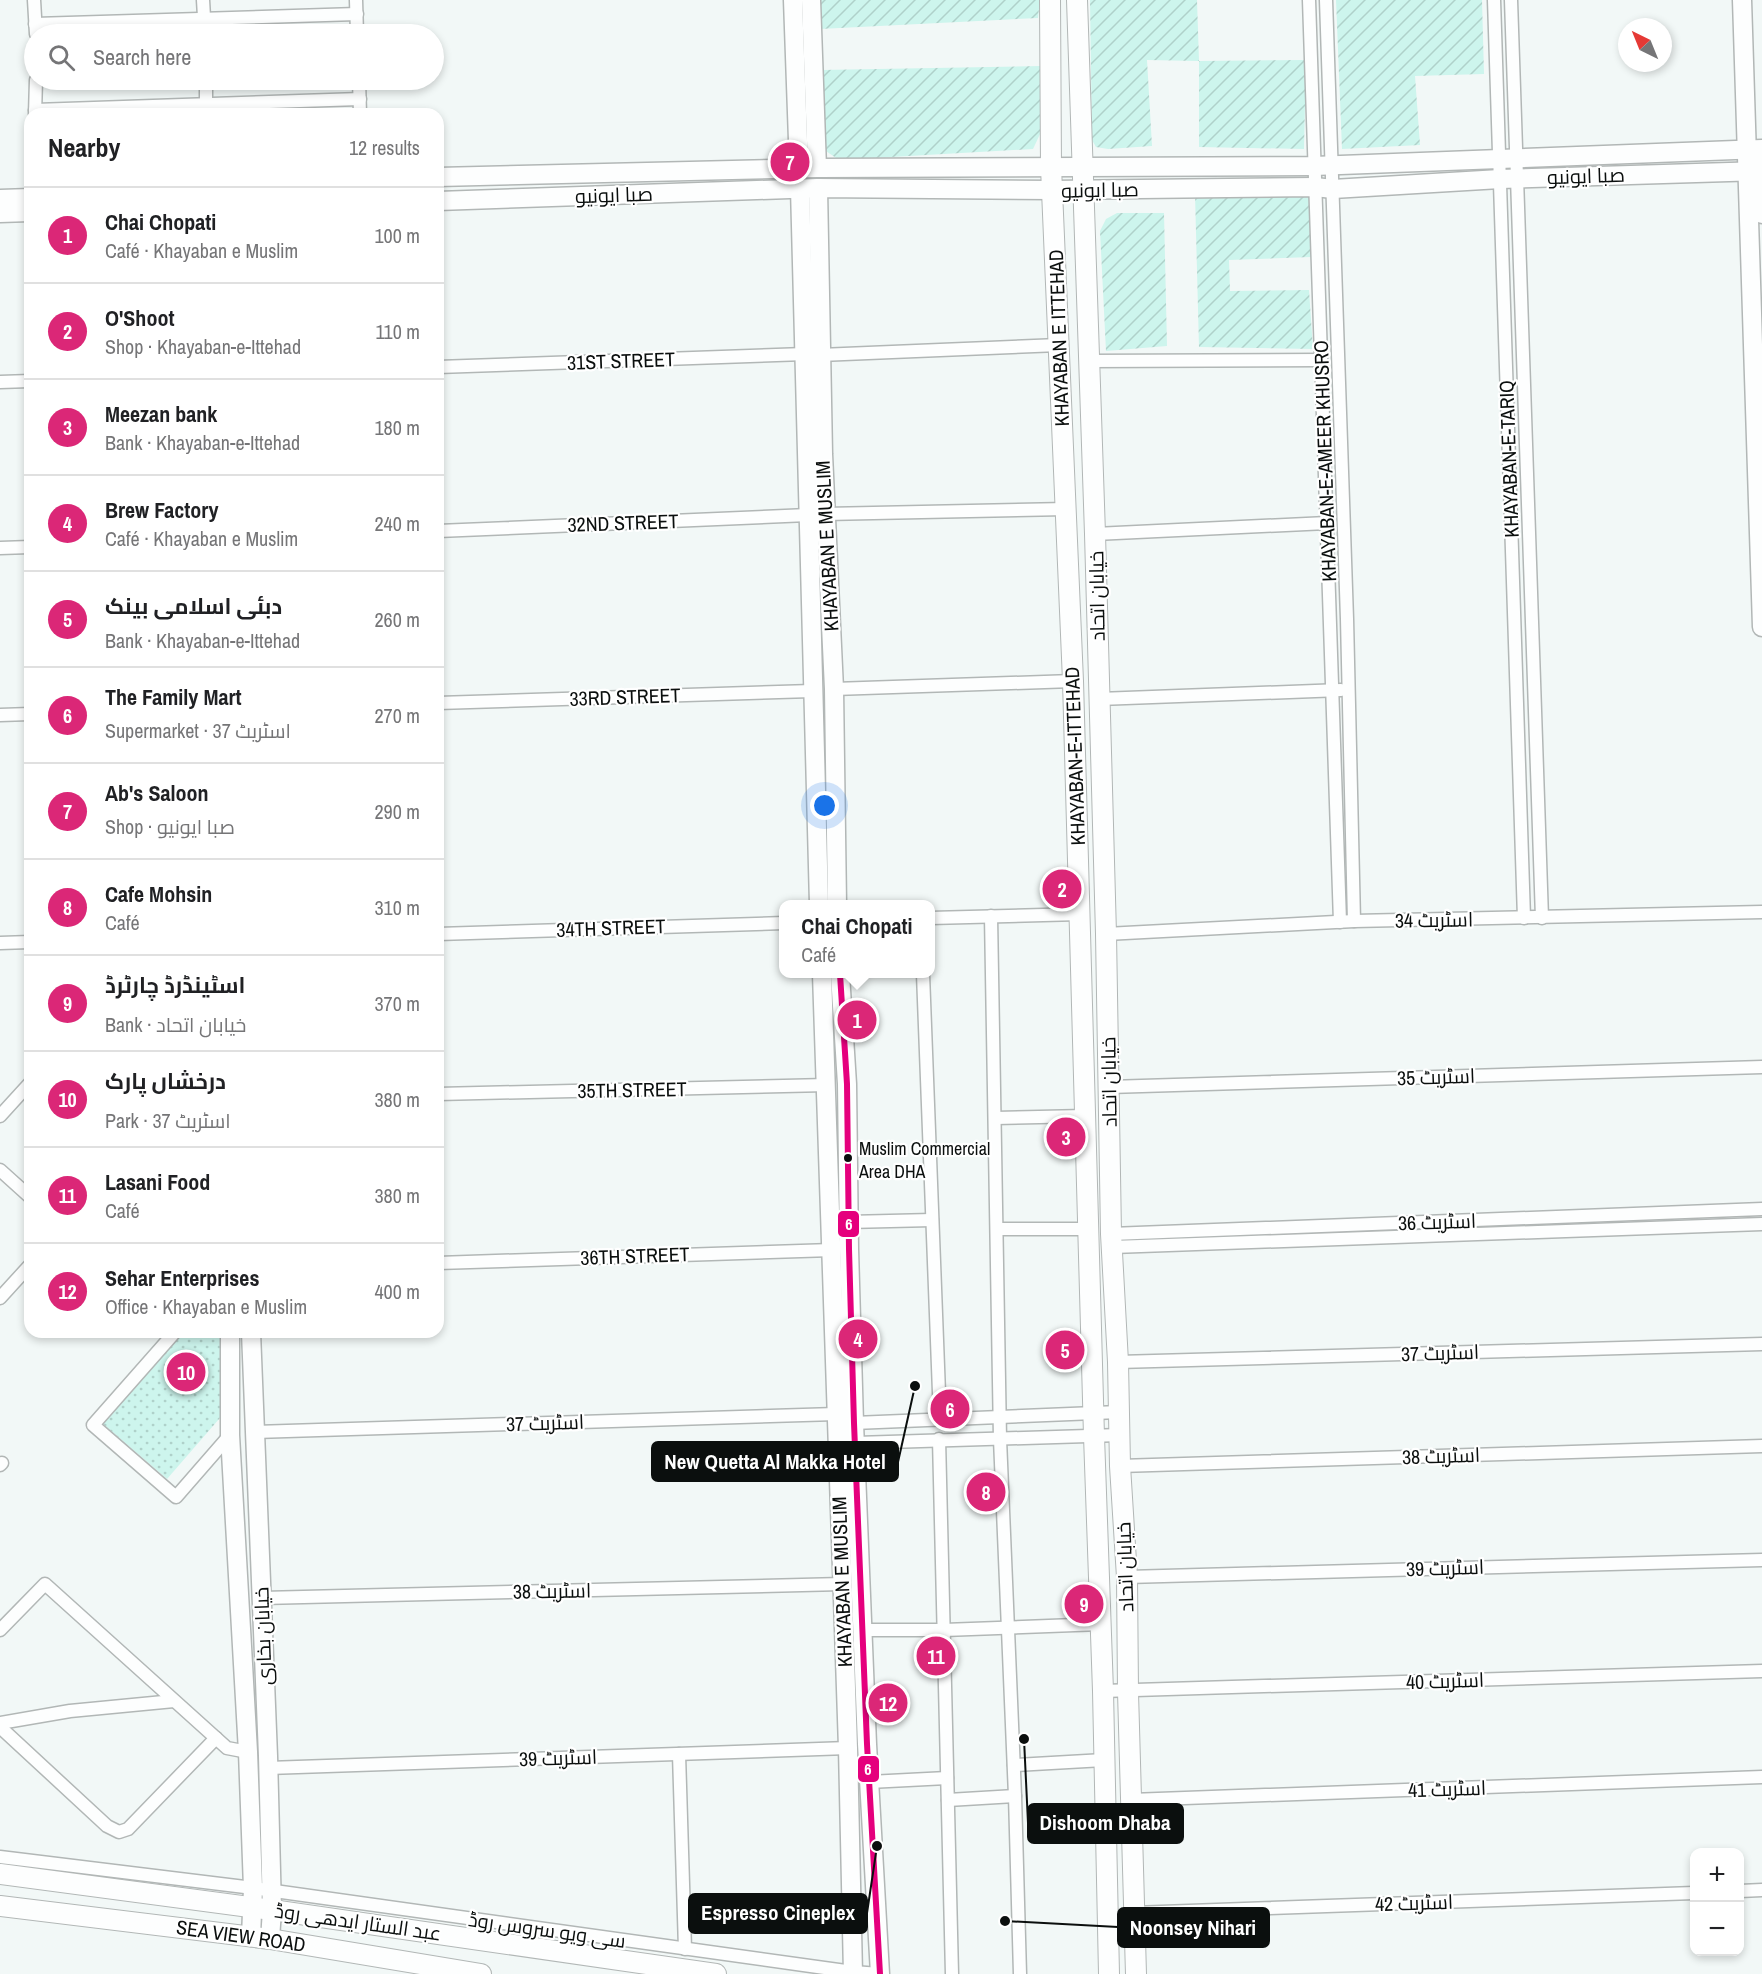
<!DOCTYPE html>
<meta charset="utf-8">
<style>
:root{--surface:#fff;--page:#f6f6f6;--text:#202124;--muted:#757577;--line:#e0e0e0;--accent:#db2777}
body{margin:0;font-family:"Archivo Narrow",Cairo,sans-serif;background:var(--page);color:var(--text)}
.controls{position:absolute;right:18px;bottom:18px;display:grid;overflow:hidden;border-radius:12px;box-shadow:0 3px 9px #0003}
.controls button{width:54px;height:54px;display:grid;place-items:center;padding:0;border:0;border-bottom:2px solid var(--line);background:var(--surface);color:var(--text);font:30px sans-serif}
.compass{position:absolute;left:1618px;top:18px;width:54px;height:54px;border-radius:50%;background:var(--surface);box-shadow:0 3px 9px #0003;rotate:317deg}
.you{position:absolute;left:825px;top:806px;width:21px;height:21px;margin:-15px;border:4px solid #fff;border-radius:50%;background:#1a73e8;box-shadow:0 0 0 9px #1a73e833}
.badge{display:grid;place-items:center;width:39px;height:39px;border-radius:50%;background:var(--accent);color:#fff;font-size:20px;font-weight:700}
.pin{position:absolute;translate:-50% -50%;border:3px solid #fff;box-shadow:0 2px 6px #0006}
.popup{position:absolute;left:779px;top:900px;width:156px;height:78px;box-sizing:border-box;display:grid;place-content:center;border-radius:12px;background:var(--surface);filter:drop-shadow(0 2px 4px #0005);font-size:20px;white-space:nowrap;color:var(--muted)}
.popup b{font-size:22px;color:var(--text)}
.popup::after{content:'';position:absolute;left:50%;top:100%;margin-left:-12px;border:12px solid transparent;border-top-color:var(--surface)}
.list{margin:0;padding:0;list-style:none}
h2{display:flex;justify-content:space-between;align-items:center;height:78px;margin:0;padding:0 24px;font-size:26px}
h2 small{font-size:20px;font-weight:400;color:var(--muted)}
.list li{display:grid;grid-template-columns:39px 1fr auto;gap:18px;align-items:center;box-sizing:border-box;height:96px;padding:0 24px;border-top:2px solid var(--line)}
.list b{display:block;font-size:22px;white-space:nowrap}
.list p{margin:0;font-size:20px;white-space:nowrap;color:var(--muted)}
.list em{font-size:20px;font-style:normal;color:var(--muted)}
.icon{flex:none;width:33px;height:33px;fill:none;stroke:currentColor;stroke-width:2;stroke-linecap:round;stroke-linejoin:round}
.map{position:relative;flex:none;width:1762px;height:1974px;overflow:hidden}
.search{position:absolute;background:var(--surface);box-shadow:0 3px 9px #0003;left:24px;top:24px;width:420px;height:66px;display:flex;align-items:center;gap:15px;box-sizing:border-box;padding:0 21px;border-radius:33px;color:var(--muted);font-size:22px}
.panel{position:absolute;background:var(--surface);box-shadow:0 3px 9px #0003;left:24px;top:108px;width:420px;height:1230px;border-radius:18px}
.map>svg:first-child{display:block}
.park{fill:url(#park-dots)}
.garden{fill:url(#garden-furrows)}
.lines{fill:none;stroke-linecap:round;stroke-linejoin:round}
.street-casing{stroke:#b2b7b6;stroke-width:15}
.secondary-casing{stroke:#b2b7b6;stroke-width:21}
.primary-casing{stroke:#b2b7b6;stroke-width:22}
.street{stroke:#fdfefe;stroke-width:12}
.secondary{stroke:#fdfefe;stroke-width:18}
.primary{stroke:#fdfefe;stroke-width:20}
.bus-1-casing{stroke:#fff;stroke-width:10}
.bus-1{stroke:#e5007d;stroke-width:6}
.bus-dot{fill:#0b0f0e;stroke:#fff;stroke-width:2}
.labels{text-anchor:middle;stroke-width:4.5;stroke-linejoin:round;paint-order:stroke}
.bus-label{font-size:18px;fill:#0b0f0e;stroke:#fff;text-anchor:start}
.street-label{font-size:20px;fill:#0b0f0e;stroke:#fff}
.leader{fill:none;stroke:#0b0f0e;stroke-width:2}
.callout-dot{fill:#0b0f0e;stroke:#fff;stroke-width:2}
.callout{fill:#0b0f0e;stroke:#0b0f0e;stroke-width:2}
.callout-label{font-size:21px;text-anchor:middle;font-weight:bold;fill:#fff}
.line-badge{stroke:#fff;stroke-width:2}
.badge-label{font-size:16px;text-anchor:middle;font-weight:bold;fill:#fff}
</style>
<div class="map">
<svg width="1762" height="1974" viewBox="0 0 1762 1974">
<defs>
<pattern id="park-dots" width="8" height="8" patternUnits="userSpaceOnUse" patternTransform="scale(1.5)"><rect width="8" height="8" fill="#cdf5ed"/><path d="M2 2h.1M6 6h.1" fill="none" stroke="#afd1ca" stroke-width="1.8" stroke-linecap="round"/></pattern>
<pattern id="garden-furrows" width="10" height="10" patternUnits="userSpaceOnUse" patternTransform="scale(1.5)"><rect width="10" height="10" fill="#cdf5ed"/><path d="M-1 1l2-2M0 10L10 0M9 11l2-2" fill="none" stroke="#afd1ca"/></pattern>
</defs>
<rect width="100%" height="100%" fill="#f2f8f7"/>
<path class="park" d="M184,1332h37l5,79 -59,68 -65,-56z"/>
<g class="garden">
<path d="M818,0h222l-2,18 -218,11z"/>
<path d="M1090,0h107l2,61 107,-1 -2,89 -105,-2v-86l-52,-1 5,86 -44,3 -12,-2 -4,-7z"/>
<path d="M1336,0h146l2,74 -69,2 5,69 -78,4z"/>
<path d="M1041,66v66l-8,17 -194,11 -16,-11 -2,-79z"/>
<path d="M1195,194h114l2,63 -82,3 1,31 79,-1 4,59 -114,-2z"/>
<path d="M1117,213h47l3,133 -61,5 -6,-120 6,-12z"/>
</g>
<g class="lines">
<defs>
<g id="street">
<path d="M34,0l2,34"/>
<path d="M203,0l2,34"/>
<path d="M356,0l1,34"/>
<path d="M1309,0l31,922"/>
<path d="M1326,0l21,619 7,302"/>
<path d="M1494,0l30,918"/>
<path d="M1511,0l31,918"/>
<path d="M35,24l322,-10"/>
<path d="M206,80v34"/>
<path d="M359,80l1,34"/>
<path d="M35,110l325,-11"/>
<path d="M35,114l1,-34"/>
<path d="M820,355l239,-10"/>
<path d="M1089,361l232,-1"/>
<path d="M438,367l367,-13"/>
<path d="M0,382l30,-1"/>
<path d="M825,514l241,-5"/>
<path d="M438,531l370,-16"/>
<path d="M1095,534l232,-11"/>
<path d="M0,548l30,-1"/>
<path d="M834,689l239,-8"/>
<path d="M1099,699l242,-9"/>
<path d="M438,703l374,-12"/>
<path d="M0,715l30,-1"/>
<path d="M991,916l9,523 15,357 5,178"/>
<path d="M930,918l150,-4"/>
<path d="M438,934l346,-11"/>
<path d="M1106,934l248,-13 408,-9"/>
<path d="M0,943l30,-1"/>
<path d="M923,974l17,445"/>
<path d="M1109,1087l653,-20"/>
<path d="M438,1094l389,-9"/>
<path d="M0,1116l30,-33"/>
<path d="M995,1118l90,-2"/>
<path d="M0,1170l30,27"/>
<path d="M848,1222l84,-2"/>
<path d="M997,1229h91"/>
<path d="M1111,1234l651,-25"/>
<path d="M1113,1247l649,-23"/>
<path d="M438,1263l394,-13"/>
<path d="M0,1298l30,-33"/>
<path d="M175,1332l-82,93 83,72 54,-62"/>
<path d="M1118,1362l644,-18"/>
<path d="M854,1423l265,-11"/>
<path d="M255,1432l581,-18"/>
<path d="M939,1439l13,535"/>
<path d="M856,1443l264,-8"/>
<path d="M0,1465l2,-2"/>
<path d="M1120,1466l642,-20"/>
<path d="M1127,1577l635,-17"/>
<path d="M262,1598l580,-14"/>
<path d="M0,1630l45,-46 182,164 21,4"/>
<path d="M864,1630h80l157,-6"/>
<path d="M1103,1691l659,-20"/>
<path d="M0,1723l70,-12 104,-10"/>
<path d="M0,1727l107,99 12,6 9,-3 88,-91"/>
<path d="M679,1754l6,195"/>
<path d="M1014,1765l90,-5"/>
<path d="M268,1768l580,-20"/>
<path d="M869,1782l78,-4"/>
<path d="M948,1800l67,-4"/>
<path d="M1131,1800l631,-23"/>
<path d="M0,1857l253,31 600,84 27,2"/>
<path d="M1740,1891l22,-1"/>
<path d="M1133,1913l561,-20"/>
</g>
<g id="secondary">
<path d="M793,0l6,169"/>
<path d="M811,0l6,168"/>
<path d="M1742,0l20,627"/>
<path d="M1760,161l2,53"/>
<path d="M438,177l379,-9 497,-2 448,-17"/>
<path d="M800,188l19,716"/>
<path d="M818,188l5,266 11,235 3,215"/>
<path d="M0,199l30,-1"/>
<path d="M438,201l380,-13 234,2 263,-3 18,2 167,-10 262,-8"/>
<path d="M0,213l30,-1"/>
<path d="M822,974l26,774 5,226"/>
<path d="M840,974l7,110 2,165 5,174 13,321 13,230"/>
<path d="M230,1332v103l18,317 5,136 -2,49"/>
<path d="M251,1332l17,424 4,154 -2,29"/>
</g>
<g id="primary">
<path d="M1050,0l1,167 22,514 21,755 9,255 6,283"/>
<path d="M1077,0l18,534 11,400 5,300 7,128 2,104 7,111 1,115 8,282"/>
<path d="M0,1874l272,36 444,64"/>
<path d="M0,1906l270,33 211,35"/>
</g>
</defs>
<use href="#street" class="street-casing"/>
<use href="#secondary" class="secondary-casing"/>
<use href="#primary" class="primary-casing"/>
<use href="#street" class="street"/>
<use href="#secondary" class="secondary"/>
<use href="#primary" class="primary"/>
<defs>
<path id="bus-1" d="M840,974l7,110 2,165 5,174 13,321 13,230"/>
</defs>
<use href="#bus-1" class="bus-1-casing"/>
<use href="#bus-1" class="bus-1"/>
</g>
<circle class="bus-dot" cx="848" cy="1158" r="5"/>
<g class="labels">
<g class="bus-label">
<text x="859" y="1155">Muslim Commercial<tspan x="859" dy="23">Area DHA</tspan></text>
</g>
<g class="street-label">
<text transform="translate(1586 176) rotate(-2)" y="7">صبا ایونیو</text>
<text transform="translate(1100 190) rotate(-1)" y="7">صبا ایونیو</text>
<text transform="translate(614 195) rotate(-2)" y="7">صبا ایونیو</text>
<text transform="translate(1059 338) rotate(-92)" y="7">KHAYABAN E ITTEHAD</text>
<text transform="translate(621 361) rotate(-2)" y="7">31ST STREET</text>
<text transform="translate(1509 459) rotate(-92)" y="7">KHAYABAN-E-TARIQ</text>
<text transform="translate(1325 461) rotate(-92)" y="7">KHAYABAN-E-AMEER KHUSRO</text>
<text transform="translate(623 523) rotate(-2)" y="7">32ND STREET</text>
<text transform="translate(827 546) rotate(-93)" y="7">KHAYABAN E MUSLIM</text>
<text transform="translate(1097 596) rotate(-91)" y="7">خیابان اتحاد</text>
<text transform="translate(625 697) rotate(-2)" y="7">33RD STREET</text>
<text transform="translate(1075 756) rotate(-92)" y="7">KHAYABAN-E-ITTEHAD</text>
<text transform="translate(1434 920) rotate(-1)" y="7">اسٹریٹ 34</text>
<text transform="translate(611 928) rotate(-2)" y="7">34TH STREET</text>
<text transform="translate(1436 1077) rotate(-2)" y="7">اسٹریٹ 35</text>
<text transform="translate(1109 1082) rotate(-91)" y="7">خیابان اتحاد</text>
<text transform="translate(632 1090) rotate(-1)" y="7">35TH STREET</text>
<text transform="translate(1437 1222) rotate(-2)" y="7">اسٹریٹ 36</text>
<text transform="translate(635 1256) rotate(-2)" y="7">36TH STREET</text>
<text transform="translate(1440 1353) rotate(-2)" y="7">اسٹریٹ 37</text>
<text transform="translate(545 1423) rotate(-2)" y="7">اسٹریٹ 37</text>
<text transform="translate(1441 1456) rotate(-2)" y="7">اسٹریٹ 38</text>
<text transform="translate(1125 1567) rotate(-92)" y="7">خیابان اتحاد</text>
<text transform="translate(1445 1568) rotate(-2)" y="7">اسٹریٹ 39</text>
<text transform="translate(842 1582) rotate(-92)" y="7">KHAYABAN E MUSLIM</text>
<text transform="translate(552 1591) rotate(-1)" y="7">اسٹریٹ 38</text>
<text transform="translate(263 1636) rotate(-92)" y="7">خیابان بخاری</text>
<text transform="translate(1445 1681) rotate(-2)" y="7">اسٹریٹ 40</text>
<text transform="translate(558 1758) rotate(-2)" y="7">اسٹریٹ 39</text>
<text transform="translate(1447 1789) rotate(-2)" y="7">اسٹریٹ 41</text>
<text transform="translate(1414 1903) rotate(-2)" y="7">اسٹریٹ 42</text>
<text transform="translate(358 1922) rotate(8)" y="7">عبد الستار ایدھی روڈ</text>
<text transform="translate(547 1930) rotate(8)" y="7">سی ویو سروس روڈ</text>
<text transform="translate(241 1936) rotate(8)" y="7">SEA VIEW ROAD</text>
</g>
</g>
<path class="leader" d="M915 1386L898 1462M1024 1739L1028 1823M877 1846L867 1913M1005 1921L1118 1927"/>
<g class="callout-dot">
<circle cx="915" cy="1386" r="6"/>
<circle cx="1024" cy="1739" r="6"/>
<circle cx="877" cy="1846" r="6"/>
<circle cx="1005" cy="1921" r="6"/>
</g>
<g class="callout">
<rect x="652" y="1442" width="246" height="39" rx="6"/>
<rect x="1028" y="1804" width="155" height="39" rx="6"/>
<rect x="689" y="1894" width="178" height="39" rx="6"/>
<rect x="1118" y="1908" width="151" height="39" rx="6"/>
</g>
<g class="callout-label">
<text x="775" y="1469">New Quetta Al Makka Hotel</text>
<text x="1105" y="1830">Dishoom Dhaba</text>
<text x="778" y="1920">Espresso Cineplex</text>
<text x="1193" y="1935">Noonsey Nihari</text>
</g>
<g class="line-badge">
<rect x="837" y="1210" width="23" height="28" rx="6" fill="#e5007d"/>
<rect x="857" y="1755" width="23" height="28" rx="6" fill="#e5007d"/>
</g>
<g class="badge-label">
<text x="849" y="1230">6</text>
<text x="868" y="1775">6</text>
</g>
</svg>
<div class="controls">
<button>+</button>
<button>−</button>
</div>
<svg class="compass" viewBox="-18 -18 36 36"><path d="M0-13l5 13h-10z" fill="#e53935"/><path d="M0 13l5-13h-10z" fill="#757577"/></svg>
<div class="you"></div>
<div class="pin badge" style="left:857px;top:1020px">1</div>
<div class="popup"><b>Chai Chopati</b>Café</div>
<div class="pin badge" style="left:1062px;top:889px">2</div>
<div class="pin badge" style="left:1066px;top:1137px">3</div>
<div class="pin badge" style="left:858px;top:1339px">4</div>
<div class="pin badge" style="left:1065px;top:1350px">5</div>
<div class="pin badge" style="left:950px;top:1409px">6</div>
<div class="pin badge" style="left:790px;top:162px">7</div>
<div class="pin badge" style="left:986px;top:1492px">8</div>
<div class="pin badge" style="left:1084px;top:1604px">9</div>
<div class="pin badge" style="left:186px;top:1372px">10</div>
<div class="pin badge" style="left:936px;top:1656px">11</div>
<div class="pin badge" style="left:888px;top:1703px">12</div>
<div class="search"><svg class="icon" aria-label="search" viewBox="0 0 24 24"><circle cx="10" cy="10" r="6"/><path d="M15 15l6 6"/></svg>Search here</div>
<section class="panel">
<h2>Nearby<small>12 results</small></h2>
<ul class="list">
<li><span class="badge">1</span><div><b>Chai Chopati</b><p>Café · Khayaban e Muslim</p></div><em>100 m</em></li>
<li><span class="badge">2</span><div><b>O'Shoot</b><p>Shop · Khayaban-e-Ittehad</p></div><em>110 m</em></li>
<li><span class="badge">3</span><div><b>Meezan bank</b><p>Bank · Khayaban-e-Ittehad</p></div><em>180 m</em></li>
<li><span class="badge">4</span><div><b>Brew Factory</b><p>Café · Khayaban e Muslim</p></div><em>240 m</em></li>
<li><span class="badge">5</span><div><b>دبئی اسلامی بینک</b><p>Bank · Khayaban-e-Ittehad</p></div><em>260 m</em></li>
<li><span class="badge">6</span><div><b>The Family Mart</b><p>Supermarket · اسٹریٹ 37</p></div><em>270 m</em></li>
<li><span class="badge">7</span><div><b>Ab's Saloon</b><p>Shop · صبا ایونیو</p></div><em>290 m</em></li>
<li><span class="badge">8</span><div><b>Cafe Mohsin</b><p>Café</p></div><em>310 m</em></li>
<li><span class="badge">9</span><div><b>اسٹینڈرڈ چارٹرڈ</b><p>Bank · خیابان اتحاد</p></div><em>370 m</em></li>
<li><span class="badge">10</span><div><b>درخشاں پارک</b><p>Park · اسٹریٹ 37</p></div><em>380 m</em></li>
<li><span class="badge">11</span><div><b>Lasani Food</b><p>Café</p></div><em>380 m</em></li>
<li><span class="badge">12</span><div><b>Sehar Enterprises</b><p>Office · Khayaban e Muslim</p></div><em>400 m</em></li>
</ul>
</section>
</div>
